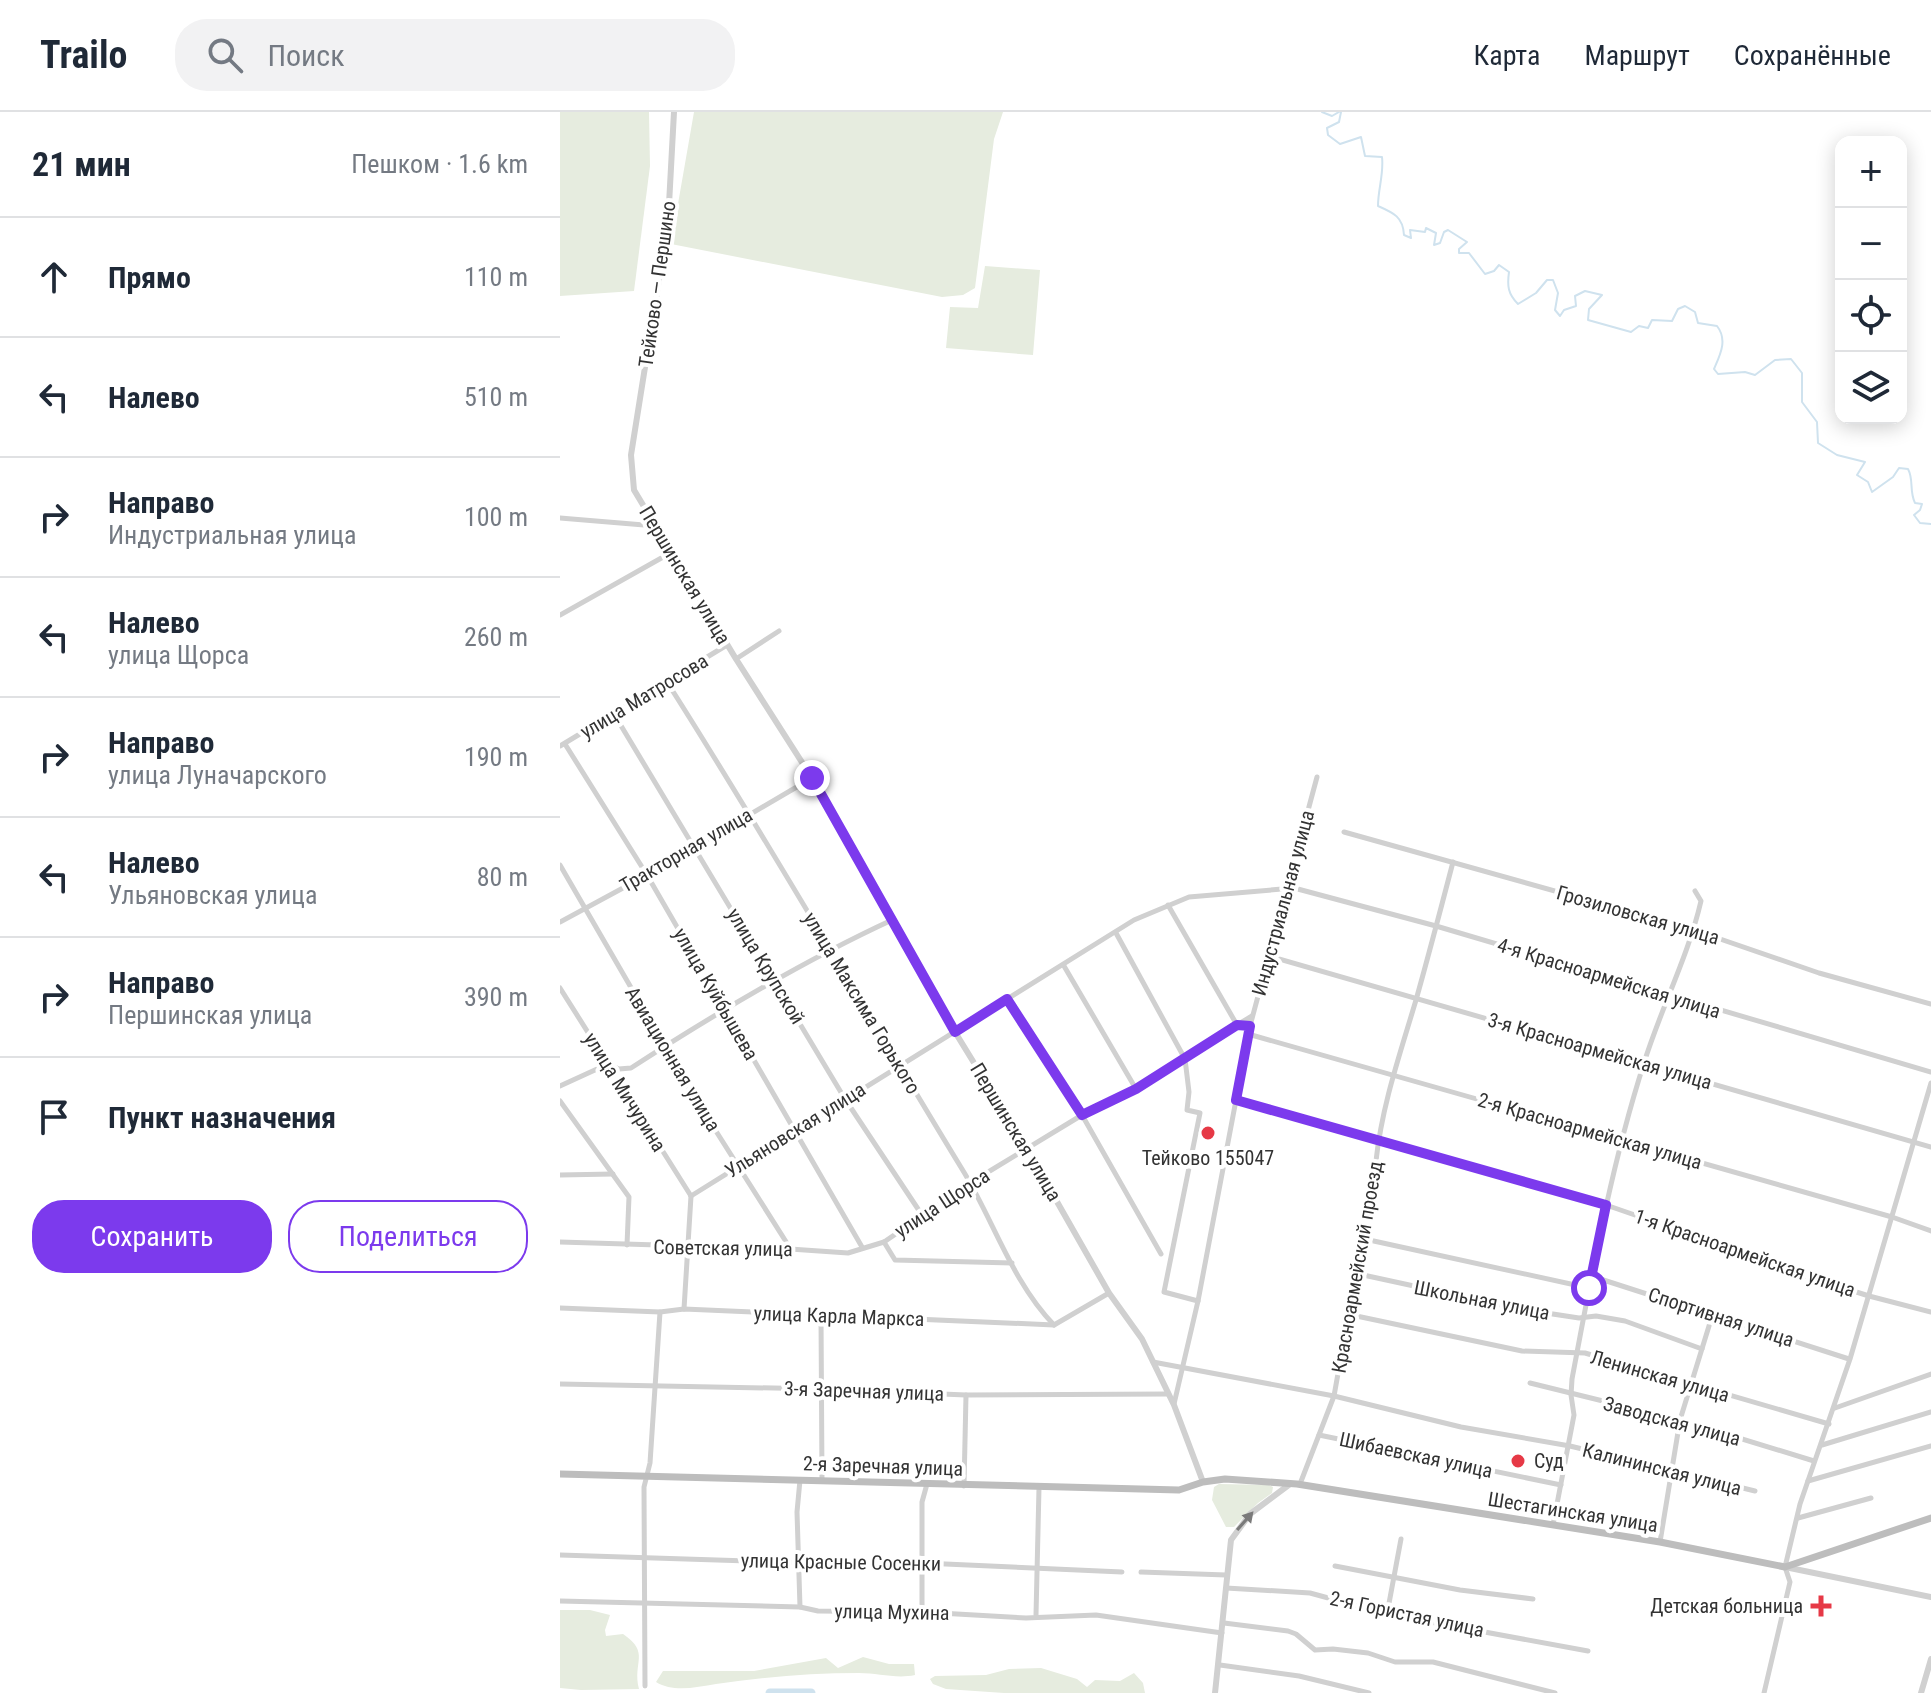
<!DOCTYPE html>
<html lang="ru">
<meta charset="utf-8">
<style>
:root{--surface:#fff;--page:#f2f2f3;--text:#1f2937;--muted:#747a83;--line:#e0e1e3;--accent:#7c3aed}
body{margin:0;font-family:"Roboto Condensed",sans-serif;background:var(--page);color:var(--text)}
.controls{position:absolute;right:24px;top:24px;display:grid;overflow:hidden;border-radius:16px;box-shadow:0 4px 20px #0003}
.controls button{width:72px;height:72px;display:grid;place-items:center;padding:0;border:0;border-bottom:2px solid var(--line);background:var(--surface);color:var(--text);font:40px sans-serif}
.stop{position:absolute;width:24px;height:24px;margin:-18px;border:6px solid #7c3aed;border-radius:50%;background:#fff}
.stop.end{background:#7c3aed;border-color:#fff;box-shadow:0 2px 8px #0008}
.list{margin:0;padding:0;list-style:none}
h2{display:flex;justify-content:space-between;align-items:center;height:104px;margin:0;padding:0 32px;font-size:34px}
h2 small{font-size:26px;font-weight:400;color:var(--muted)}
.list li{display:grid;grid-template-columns:52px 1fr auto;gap:24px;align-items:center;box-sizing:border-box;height:120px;padding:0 32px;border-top:2px solid var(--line)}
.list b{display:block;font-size:30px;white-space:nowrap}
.list p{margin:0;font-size:26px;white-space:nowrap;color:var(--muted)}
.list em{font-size:26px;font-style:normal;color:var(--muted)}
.actions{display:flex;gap:16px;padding:24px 32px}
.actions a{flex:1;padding:18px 0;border:2px solid var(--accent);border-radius:32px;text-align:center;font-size:28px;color:var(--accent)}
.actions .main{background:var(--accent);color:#fff}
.icon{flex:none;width:44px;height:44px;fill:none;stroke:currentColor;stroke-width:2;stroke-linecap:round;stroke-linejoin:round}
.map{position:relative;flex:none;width:1371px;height:1581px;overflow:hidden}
header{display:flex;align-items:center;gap:48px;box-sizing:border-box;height:112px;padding:0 40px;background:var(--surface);border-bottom:2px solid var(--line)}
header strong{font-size:38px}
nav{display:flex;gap:44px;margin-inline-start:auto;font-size:28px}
.search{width:560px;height:72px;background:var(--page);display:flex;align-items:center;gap:20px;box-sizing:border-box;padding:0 28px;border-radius:32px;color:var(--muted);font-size:30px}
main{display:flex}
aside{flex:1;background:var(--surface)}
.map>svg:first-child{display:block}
.green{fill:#e6ecdf}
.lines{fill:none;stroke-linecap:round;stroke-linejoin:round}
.stream{stroke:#cfe2ee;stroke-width:2}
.river{stroke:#cfe2ee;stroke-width:9}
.minor{stroke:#d0d0d0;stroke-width:5}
.tertiary{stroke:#d0d0d0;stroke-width:6}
.secondary{stroke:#bdbdbd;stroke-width:7}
.oneway{fill:#7a7a7a}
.route{stroke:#7c3aed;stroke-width:10}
.poi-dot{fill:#e63946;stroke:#fff;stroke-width:3}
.labels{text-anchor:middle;stroke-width:8;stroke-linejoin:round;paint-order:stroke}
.street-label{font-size:20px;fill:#333;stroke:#fff}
.poi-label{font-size:20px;fill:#333;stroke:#fff}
</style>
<header>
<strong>Trailo</strong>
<div class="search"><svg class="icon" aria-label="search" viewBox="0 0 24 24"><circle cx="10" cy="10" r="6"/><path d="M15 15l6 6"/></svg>Поиск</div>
<nav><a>Карта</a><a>Маршрут</a><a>Сохранённые</a></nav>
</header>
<main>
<aside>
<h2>21 мин<small>Пешком · 1.6 km</small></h2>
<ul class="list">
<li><svg class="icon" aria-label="ahead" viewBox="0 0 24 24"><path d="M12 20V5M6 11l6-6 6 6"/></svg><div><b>Прямо</b></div><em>110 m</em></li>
<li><svg class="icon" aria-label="left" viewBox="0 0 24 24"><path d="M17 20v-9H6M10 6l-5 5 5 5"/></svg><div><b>Налево</b></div><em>510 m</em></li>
<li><svg class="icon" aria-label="right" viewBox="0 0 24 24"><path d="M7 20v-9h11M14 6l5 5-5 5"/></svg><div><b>Направо</b><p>Индустриальная улица</p></div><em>100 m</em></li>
<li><svg class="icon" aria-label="left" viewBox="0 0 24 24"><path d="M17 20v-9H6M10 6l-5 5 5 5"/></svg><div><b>Налево</b><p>улица Щорса</p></div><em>260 m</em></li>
<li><svg class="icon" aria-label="right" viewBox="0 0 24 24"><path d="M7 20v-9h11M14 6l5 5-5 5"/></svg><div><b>Направо</b><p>улица Луначарского</p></div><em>190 m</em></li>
<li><svg class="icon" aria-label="left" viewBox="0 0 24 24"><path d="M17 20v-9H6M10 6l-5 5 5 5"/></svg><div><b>Налево</b><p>Ульяновская улица</p></div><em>80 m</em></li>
<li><svg class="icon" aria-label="right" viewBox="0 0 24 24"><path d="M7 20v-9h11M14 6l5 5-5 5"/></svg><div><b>Направо</b><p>Першинская улица</p></div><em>390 m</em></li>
<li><svg class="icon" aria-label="arrive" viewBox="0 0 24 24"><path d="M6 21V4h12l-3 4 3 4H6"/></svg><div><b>Пункт назначения</b></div></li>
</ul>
<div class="actions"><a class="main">Сохранить</a><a>Поделиться</a></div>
</aside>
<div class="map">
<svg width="1371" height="1581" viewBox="0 0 1371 1581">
<rect width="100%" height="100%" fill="#fff"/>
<g class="green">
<path d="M0,0h89l1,54 -16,125 -74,5z"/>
<path d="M134,0h309l-9,27 -19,149 -12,7 -21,2 -271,-53z"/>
<path d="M425,154l55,4 -7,85 -87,-7 4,-41 28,1z"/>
<path d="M659,1372l50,1 4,2 -1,6 -14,10 -24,24h-8l-14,-27 2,-13z"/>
<path d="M0,1498h30l20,5 -5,15 1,6 17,-2c28,19 9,28 16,55l-58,1 -21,-2z"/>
<path d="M303,1545l26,7h25l1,11c-19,4 -37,-2 -56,-2 -48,0 -95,4 -143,11 -20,3 -42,9 -60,-2l7,-11h91l72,-13 12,10z"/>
<path d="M481,1556l36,11 10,8 8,-7 25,1 14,-8 9,10 2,10h-141l-58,-4 -13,-5 -3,-5 5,-3 51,-1 23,-6z"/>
</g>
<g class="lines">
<g class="stream">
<path d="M762,0l10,4 7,-4"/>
<path d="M781,0l-2,10 -12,6 1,7 12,9 21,-7 4,19 17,1c2,17 -4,32 -4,49 16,7 25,11 26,29l7,3 -1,-8 15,2 1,-4 10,5 -2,12 6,-2 4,-11 4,-2 19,12 -8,7v4h10l16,21 9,-3 5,-6 10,7c-2,14 -1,22 9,32l18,-11 11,-13h6l5,13 -3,17 5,6 4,-6 12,-4 -1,-10 10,-5 17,4 -13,14 -1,11 43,12 8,-6 9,2 4,-8 20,1 6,-12 7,-3 10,6 3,11 19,3c11,14 3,29 -3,43l4,5 27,-2 10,3 20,-15 16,-1 11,14v29l15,20 1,21 19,12 28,7 -8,13 11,7 4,10 21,-15 6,-9 9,1c6,11 1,22 7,34l7,1 -2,6 -6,5 6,8 11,1"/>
</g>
<path class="river" d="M210,1581h41"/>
<g class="minor">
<path d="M0,406l96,8"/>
<path d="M0,503l112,-63"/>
<path d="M176,547l43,-28"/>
<path d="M107,570c102,160 196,325 295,487 31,50 50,113 92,156"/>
<path d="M54,602l231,385 77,116"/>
<path d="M5,632l82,131 215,372"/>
<path d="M0,634l167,-101"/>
<path d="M784,720l350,98 125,43 112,31"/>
<path d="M0,753l135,233 95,150"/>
<path d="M608,793l69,120 15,-9"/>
<path d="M0,810l87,-47 165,-97"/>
<path d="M556,821l69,126 4,33 -2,18 13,3 -36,179 34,9"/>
<path d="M709,844l662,191"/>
<path d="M504,854l72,123"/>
<path d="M0,876l131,208"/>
<path d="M447,887l75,116 79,139"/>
<path d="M688,922l644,183 39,14"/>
<path d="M0,974l48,-22 11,5 12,-1c85,-55 170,-106 261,-148"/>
<path d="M676,988l370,105 130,45 16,9 117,37 62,16"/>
<path d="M0,989l69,96 -2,48"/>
<path d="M0,1063l53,-1"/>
<path d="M131,1084l443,-276 55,-23 105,-9 142,38 495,146"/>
<path d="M800,1126l229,50"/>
<path d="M0,1130l230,7 58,4 36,-11 86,-59 112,-68 54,-26 101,-64 13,1"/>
<path d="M324,1130l11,18 117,3"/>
<path d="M794,1161l166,36 59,9 17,-2 29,5 77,28"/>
<path d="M1031,1164l258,83"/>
<path d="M0,1196l100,4 24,-3 370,16 55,-32"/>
<path d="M124,1197l7,-113"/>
<path d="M787,1202l175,37 63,2 244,71"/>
<path d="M261,1204l1,164"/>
<path d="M593,1250l181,34 127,31 109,19 185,45"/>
<path d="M970,1271l150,37 134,41"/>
<path d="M0,1272l262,5 144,6 202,-1"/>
<path d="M614,1292l24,-103 52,-275 67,-249"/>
<path d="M1275,1296l96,-34"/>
<path d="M759,1323l242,50"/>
<path d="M1262,1333l109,-33"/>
<path d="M1248,1369l123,-35"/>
<path d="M740,1372l34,-88 42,-235c6,-56 24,-107 40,-161 13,-46 25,-92 37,-138"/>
<path d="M404,1374l2,-91"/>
<path d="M1238,1406l73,-20"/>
<path d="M993,1413l21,-110 -3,-20 1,-16c20,-106 39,-213 72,-316 17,-55 44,-106 57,-162l-6,-10"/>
<path d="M1100,1430l20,-122 33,-107"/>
<path d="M0,1443l349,11 14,-3 199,9"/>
<path d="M775,1454l125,24 73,9"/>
<path d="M581,1460l85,3"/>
<path d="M666,1476l84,5 77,21 201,37"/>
<path d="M0,1489l240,6 18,4 104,1 104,6 70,-3 126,18"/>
<path d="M240,1495l-3,-95 3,-32"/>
<path d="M362,1500v-110l5,-18"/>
<path d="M827,1502l14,-75"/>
<path d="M476,1503l3,-127"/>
<path d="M664,1511l64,8 8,3 19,16 18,-1 35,4 27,9h38l122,31"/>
<path d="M660,1553l79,11 70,17"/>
<path d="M85,1574l-1,-199 6,-24 10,-151"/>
<path d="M1204,1581l26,-111 -5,-15 15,-63 50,-145 81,-276"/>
</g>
<g class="tertiary">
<path d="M114,0l-6,111 -37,232 3,35 102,169 76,119 143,254 72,117 82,144 33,46 32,66 29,77"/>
<path d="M1225,1455l146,30"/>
<path d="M655,1581l16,-153 19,-26 40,-30"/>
<path d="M1361,1581l10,-34"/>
</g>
<path class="secondary" d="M0,1362l619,16 24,-8 22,-3 72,5 363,58 125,25 146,-49"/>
</g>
<defs><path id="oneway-solid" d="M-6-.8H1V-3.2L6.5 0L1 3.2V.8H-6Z" transform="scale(2)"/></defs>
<use class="oneway" href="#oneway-solid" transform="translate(685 1409) rotate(-49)"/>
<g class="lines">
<path class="route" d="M252,666l143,254 52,-33 75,116 54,-26 101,-64 13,1 -14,74 370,105 -17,83"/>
</g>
<g class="poi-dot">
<circle cx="648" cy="1021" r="8"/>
<circle cx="958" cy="1349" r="8"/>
<path d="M1257 1482h8v8h8v8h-8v8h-8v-8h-8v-8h8z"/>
</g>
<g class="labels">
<g class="street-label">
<text transform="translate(97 172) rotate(-82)" y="7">Тейково — Першино</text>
<text transform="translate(125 463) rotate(59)" y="7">Першинская улица</text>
<text transform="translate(84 584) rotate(-31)" y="7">улица Матросова</text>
<text transform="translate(126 738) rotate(-30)" y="7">Тракторная улица</text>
<text transform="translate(723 791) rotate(-75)" y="7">Индустриальная улица</text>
<text transform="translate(1078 803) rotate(16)" y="7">Грозиловская улица</text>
<text transform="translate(206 854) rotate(59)" y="7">улица Крупской</text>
<text transform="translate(1049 866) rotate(17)" y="7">4-я Красноармейская улица</text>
<text transform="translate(156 882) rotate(60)" y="7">улица Куйбышева</text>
<text transform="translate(302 891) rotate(59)" y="7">улица Максима Горького</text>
<text transform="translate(1040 939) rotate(16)" y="7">3-я Красноармейская улица</text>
<text transform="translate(113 947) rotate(59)" y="7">Авиационная улица</text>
<text transform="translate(65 980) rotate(58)" y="7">улица Мичурина</text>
<text transform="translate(235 1018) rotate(-32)" y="7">Ульяновская улица</text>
<text transform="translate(1030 1019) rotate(16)" y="7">2-я Красноармейская улица</text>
<text transform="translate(456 1020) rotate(59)" y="7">Першинская улица</text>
<text transform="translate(382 1091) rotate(-33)" y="7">улица Щорса</text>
<text transform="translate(163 1136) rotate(1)" y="7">Советская улица</text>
<text transform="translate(1185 1141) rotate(19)" y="7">1-я Красноармейская улица</text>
<text transform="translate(797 1155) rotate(-80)" y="7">Красноармейский проезд</text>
<text transform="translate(922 1188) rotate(11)" y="7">Школьная улица</text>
<text transform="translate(279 1204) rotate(2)" y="7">улица Карла Маркса</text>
<text transform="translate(1161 1205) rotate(18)" y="7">Спортивная улица</text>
<text transform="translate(1100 1264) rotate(16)" y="7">Ленинская улица</text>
<text transform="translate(304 1279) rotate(2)" y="7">3-я Заречная улица</text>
<text transform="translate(1112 1309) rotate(15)" y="7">Заводская улица</text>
<text transform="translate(856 1343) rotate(12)" y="7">Шибаевская улица</text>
<text transform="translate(323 1354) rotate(2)" y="7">2-я Заречная улица</text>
<text transform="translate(1102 1357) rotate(14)" y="7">Калининская улица</text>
<text transform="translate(1013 1400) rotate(9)" y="7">Шестагинская улица</text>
<text transform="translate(281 1450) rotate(1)" y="7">улица Красные Сосенки</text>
<text transform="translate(332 1500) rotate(1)" y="7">улица Мухина</text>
<text transform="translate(847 1502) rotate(12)" y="7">2-я Гористая улица</text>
</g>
<g class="poi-label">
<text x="648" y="1053">Тейково 155047</text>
<text x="974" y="1356" text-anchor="start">Суд</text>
<text x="1243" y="1501" text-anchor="end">Детская больница</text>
</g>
</g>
</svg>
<div class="controls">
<button>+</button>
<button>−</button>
<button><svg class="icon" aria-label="locate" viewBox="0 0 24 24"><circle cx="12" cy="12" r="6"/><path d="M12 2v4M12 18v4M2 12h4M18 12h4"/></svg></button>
<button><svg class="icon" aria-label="layers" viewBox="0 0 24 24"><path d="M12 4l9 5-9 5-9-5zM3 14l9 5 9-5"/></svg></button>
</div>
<div class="stop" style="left:1029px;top:1176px"></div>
<div class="stop end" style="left:252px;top:666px"></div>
</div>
</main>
